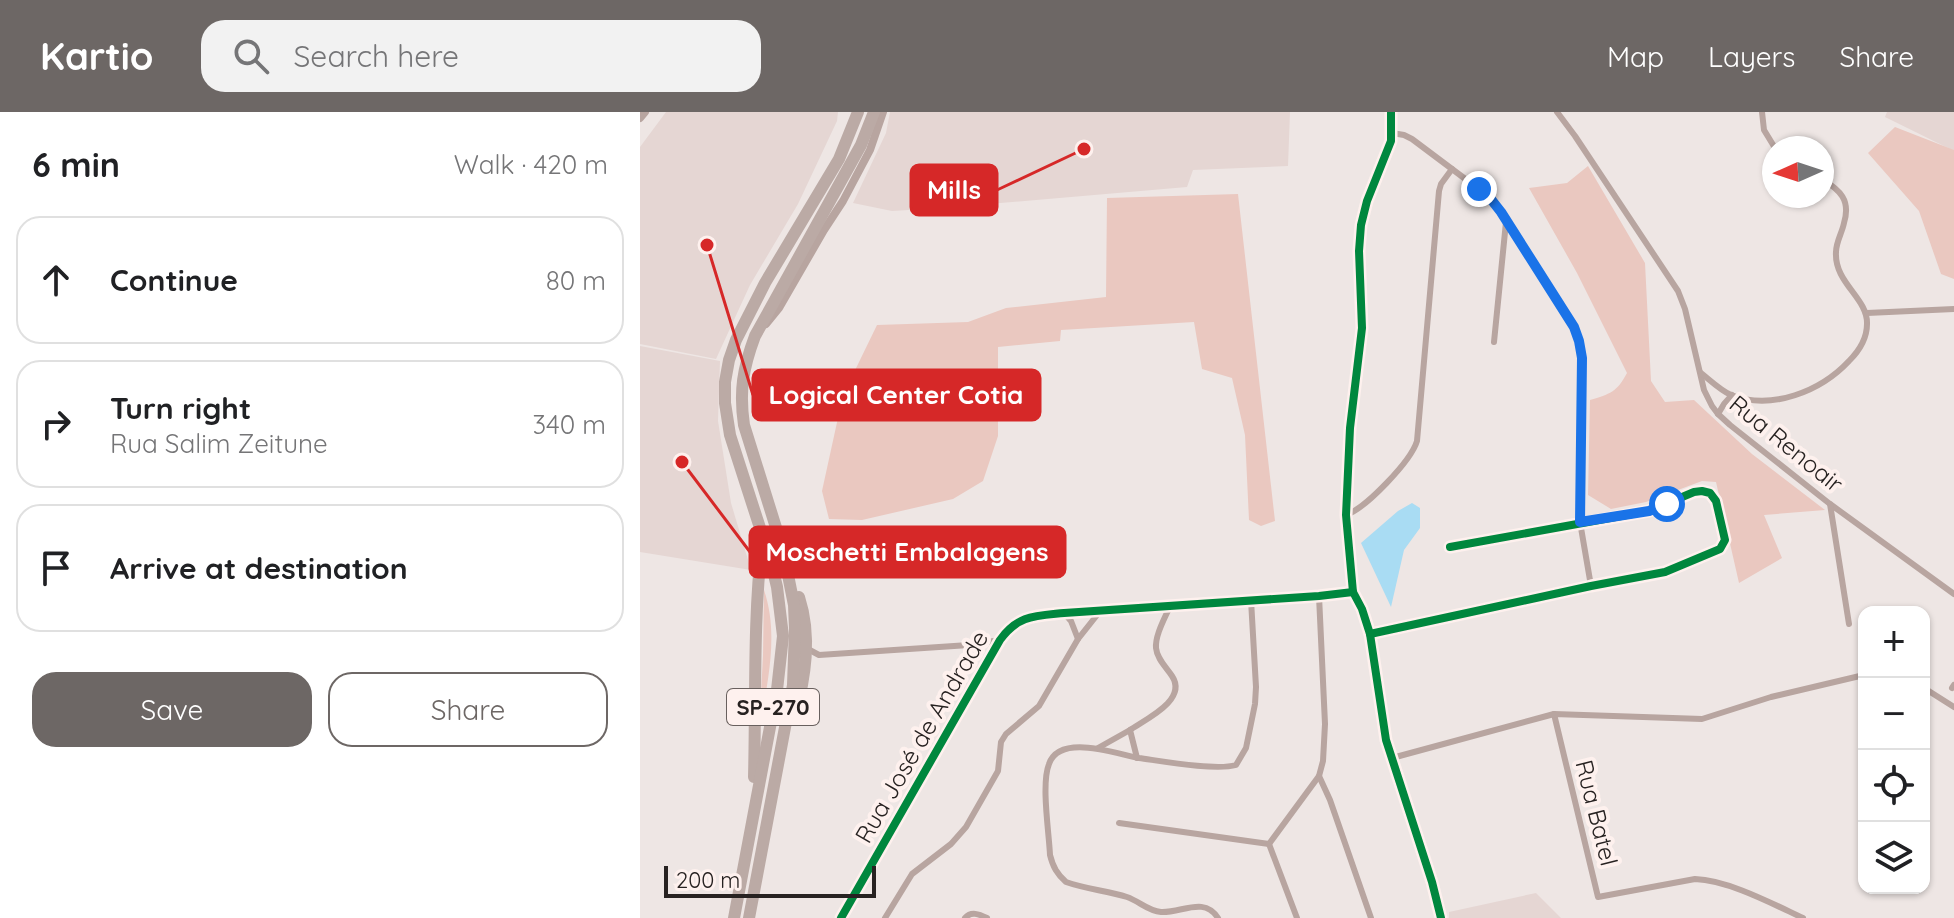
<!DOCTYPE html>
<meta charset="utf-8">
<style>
:root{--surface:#fff;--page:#f2f2f2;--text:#202124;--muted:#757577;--line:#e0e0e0;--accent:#6d6765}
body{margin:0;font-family:Quicksand,sans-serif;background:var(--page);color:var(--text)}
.controls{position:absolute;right:24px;bottom:24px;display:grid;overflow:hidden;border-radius:16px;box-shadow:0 2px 6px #0004}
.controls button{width:72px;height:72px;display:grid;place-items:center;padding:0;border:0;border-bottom:2px solid var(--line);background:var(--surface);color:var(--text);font:40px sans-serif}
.compass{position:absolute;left:1122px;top:24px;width:72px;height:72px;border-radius:50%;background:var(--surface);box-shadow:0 2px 6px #0004;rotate:267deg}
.scale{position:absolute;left:24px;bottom:20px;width:212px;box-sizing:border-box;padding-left:8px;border:4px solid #272221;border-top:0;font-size:22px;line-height:28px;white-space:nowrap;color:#272221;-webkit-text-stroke:6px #fef1ee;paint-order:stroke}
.stop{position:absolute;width:24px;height:24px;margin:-18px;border:6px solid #1a73e8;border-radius:50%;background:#fff}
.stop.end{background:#1a73e8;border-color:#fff;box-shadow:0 2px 8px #0008}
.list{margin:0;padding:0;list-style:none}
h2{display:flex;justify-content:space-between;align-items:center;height:104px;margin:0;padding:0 32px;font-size:34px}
h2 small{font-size:26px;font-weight:400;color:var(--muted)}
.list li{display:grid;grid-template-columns:52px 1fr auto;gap:24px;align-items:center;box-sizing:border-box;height:128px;margin:0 16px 16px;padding:0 16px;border:2px solid var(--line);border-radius:24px}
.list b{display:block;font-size:30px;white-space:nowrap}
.list p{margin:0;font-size:26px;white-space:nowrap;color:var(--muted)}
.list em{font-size:26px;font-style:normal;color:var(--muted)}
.actions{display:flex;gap:16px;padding:24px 32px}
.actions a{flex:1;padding:18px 0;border:2px solid var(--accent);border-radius:24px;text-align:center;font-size:28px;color:var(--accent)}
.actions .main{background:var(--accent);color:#fff}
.icon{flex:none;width:44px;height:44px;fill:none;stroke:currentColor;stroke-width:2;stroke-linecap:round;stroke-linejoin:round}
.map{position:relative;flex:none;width:1314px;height:806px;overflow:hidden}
header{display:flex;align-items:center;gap:48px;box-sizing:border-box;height:112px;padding:0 40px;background:var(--accent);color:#fff}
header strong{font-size:38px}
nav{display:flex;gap:44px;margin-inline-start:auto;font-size:28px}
.search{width:560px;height:72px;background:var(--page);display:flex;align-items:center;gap:20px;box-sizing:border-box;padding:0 28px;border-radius:24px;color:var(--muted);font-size:30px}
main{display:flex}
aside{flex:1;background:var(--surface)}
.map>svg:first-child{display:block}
.built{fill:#e5d6d3}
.green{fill:#eac8c0}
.water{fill:#a9dcf3}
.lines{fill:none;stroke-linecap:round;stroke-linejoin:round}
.minor{stroke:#b8a5a0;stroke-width:6}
.tertiary{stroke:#b8a5a0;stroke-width:8}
.motorway{stroke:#bbaaa5;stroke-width:12}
.cycleway-casing{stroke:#fef1ee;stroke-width:13}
.cycleway{stroke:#00873e;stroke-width:8}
.route{stroke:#1a73e8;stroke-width:10}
.labels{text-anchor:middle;stroke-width:8;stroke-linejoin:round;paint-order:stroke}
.shield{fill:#fef1ee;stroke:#68605e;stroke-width:2}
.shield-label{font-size:22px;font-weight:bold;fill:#272221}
.street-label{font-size:24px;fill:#272221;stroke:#fef1ee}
.leader{fill:none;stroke:#d62828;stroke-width:3}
.callout-dot{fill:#d62828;stroke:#fef1ee;stroke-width:3}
.callout{fill:#d62828;stroke:#d62828;stroke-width:3}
.callout-label{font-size:26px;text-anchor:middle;font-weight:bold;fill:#fff}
</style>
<header>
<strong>Kartio</strong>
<div class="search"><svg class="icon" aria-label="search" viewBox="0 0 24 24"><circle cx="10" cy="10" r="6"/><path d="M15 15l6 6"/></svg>Search here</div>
<nav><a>Map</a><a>Layers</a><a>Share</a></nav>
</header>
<main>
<aside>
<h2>6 min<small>Walk · 420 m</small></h2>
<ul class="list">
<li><svg class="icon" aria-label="ahead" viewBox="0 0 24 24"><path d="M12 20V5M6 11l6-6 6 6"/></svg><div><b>Continue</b></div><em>80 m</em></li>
<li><svg class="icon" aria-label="right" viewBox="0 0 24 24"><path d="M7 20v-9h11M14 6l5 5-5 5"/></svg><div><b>Turn right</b><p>Rua Salim Zeitune</p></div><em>340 m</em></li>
<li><svg class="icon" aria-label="arrive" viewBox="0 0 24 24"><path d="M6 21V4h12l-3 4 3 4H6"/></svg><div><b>Arrive at destination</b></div></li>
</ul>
<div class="actions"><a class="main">Save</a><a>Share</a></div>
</aside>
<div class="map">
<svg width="1314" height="806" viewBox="0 0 1314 806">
<rect width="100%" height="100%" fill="#eee6e4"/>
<g class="built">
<path d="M26,0h172l-1,9 -39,83 -48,81 -34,74 -76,-15v-197z"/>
<path d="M250,0h400l-2,54 -95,4 -6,17 -245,21 -50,3 -39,-8 33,-70z"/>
<path d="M1247,0h67v39l-69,-34z"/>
<path d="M0,234l80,15 -2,60 13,82 20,67 -111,-18z"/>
<path d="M896,781l25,25h-112v-6z"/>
</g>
<g class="green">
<path d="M1255,15l59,23v129l-13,-5 -22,-63 -51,-58z"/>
<path d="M948,54l57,97 6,118 14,21 29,-2 58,54 73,56 -61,5 18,43 -43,25 -23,-101 -14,-1 -56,21 -35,7 -23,-14 2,-95c20,-6 27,-8 37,-27l-50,-100 -48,-85 38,-5z"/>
<path d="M598,82l37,327 -14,5 -12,-6 -4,-85 -13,-57 -30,-9 -8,-47 -133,8 -1,11 -62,6v89l-15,45 -30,18 -91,21 -33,-1 -7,-28 21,-96 34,-70 91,-3 38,-14 100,-11 1,-99z"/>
<path d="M124,478c16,47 2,97 -5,144l4,-79z"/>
</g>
<path class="water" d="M772,391l8,5v20l-16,22 -13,57 -30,-64 37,-32z"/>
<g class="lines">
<g class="minor">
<path d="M917,0l18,24 103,155 7,18 19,81 8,16 6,8 12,11 100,79 124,90"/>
<path d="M1122,0l2,18 11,18"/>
<path d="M752,21l12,2 8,4 72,54 17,19 73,115 5,14 3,17 -2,164 11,64"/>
<path d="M1227,201l87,-4"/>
<path d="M854,230l12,-120"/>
<path d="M1061,261c10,8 19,17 30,22 41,16 90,-4 118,-34 10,-10 18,-22 18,-37 1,-26 -33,-41 -31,-72 0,-10 6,-19 8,-29 7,-23 -4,-33 -22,-44"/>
<path d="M1078,302l6,-10 8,-9"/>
<path d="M1190,392l19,120"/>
<path d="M706,403c20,-7 65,-54 71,-74l22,-250 2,-7 11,-15"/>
<path d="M679,484l6,128 -2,37 -4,15 11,24 41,118"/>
<path d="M424,501l7,8 7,18 23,-29"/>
<path d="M730,522l221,-48 74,-14 55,-23 5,-9 -9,-39 -6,-8 -8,-2 -8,1 -45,19 -199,36"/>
<path d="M166,536l13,7 150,-10 31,-5"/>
<path d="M1284,576l30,19"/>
<path d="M1312,576l2,-3"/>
<path d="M914,602l44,183 97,-18c33,1 78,25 108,39"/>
<path d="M490,618c16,-11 58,-30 42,-54 -6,-9 -15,-17 -16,-28 -1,-13 9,-30 14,-42"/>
<path d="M458,636l32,-18 7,28"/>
<path d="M752,646l162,-44 148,5 69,-22 93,-22"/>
<path d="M479,711l150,21"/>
<path d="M629,732l50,-68"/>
<path d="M629,732l28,74"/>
<path d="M201,806l159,-278c18,-25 35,-24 64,-27l255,-17 34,-4"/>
<path d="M245,806l27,-44 39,-30 15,-17 32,-56 3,-29 5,-8 33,-28 39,-67"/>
<path d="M325,806c6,-7 14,-4 22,0"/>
<path d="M578,806c-14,-22 -36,-5 -57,-6 -13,-1 -22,-11 -34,-15 -20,-6 -41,-8 -61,-15 -9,-8 -13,-15 -16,-27 -1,-23 -9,-71 -1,-91 11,-31 67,-10 90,-6 22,3 77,13 97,7l10,-17 9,-44 1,-17 -5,-87"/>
</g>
<g class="tertiary">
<path d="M751,0v29l-24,60 -6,24 -2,26 3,77 -12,100 -4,87 7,77 9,17 8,25 16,106 46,142 9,36"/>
<path d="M0,6l5,-6"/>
<path d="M126,212l13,-16 45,-78 19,-29 27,-51 13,-38"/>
</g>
<g class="motorway">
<path d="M155,605c10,-40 17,-80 4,-120"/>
<path d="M114,665c2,-78 -1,-156 8,-234"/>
<path d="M94,806l43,-228 6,-54 -6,-49 -6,-25 -41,-127 -5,-32v-21l4,-22 7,-20 29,-57 74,-124 19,-47"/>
<path d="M109,806l44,-233 2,-56 -1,-24 -11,-55 -39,-125c-5,-34 -1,-57 11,-89l106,-191 13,-33"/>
</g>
<defs>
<g id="cycleway">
<path d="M751,0v29l-24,60 -6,24 -2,26 3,77 -12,100 -4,87 7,77 9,17 8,25 16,106 46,142 9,36"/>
<path d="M730,522l221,-48 74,-14 55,-23 5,-9 -9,-39 -6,-8 -8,-2 -8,1 -45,19 -199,36"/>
<path d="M201,806l159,-278c18,-25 35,-24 64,-27l255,-17 34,-4"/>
</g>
</defs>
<use href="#cycleway" class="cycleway-casing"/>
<use href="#cycleway" class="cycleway"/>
</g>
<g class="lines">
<path class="route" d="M839,77l11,9 11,14 73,115 5,14 3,17 -2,164 69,-11 18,-7"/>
</g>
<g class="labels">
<rect class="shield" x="87" y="577" width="92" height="36" rx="6"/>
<g class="shield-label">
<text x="133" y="603">SP-270</text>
</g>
<g class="street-label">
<text transform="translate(1146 332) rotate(39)" y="8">Rua Renoair</text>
<text transform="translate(282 625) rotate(-60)" y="8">Rua José de Andrade</text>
<text transform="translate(956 701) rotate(76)" y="8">Rua Batel</text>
</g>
</g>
<path class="leader" d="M444 37L357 78M67 133L113 283M42 350L110 440"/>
<g class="callout-dot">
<circle cx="444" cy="37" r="8"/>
<circle cx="67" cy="133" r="8"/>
<circle cx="42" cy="350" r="8"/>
</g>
<g class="callout">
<rect x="271" y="53" width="86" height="50" rx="8"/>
<rect x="113" y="258" width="287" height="50" rx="8"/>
<rect x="110" y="415" width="315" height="50" rx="8"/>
</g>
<g class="callout-label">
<text x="314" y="87">Mills</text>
<text x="256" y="292">Logical Center Cotia</text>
<text x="267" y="449">Moschetti Embalagens</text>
</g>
</svg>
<div class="controls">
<button>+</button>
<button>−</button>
<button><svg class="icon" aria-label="locate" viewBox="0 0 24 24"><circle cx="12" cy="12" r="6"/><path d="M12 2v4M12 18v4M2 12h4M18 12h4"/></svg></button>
<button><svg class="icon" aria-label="layers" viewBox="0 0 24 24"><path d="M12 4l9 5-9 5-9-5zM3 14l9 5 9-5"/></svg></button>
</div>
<svg class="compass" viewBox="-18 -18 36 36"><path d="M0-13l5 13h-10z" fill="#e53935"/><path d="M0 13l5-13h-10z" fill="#757577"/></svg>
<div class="scale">200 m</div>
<div class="stop" style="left:1027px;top:392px"></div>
<div class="stop end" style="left:839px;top:77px"></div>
</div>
</main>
